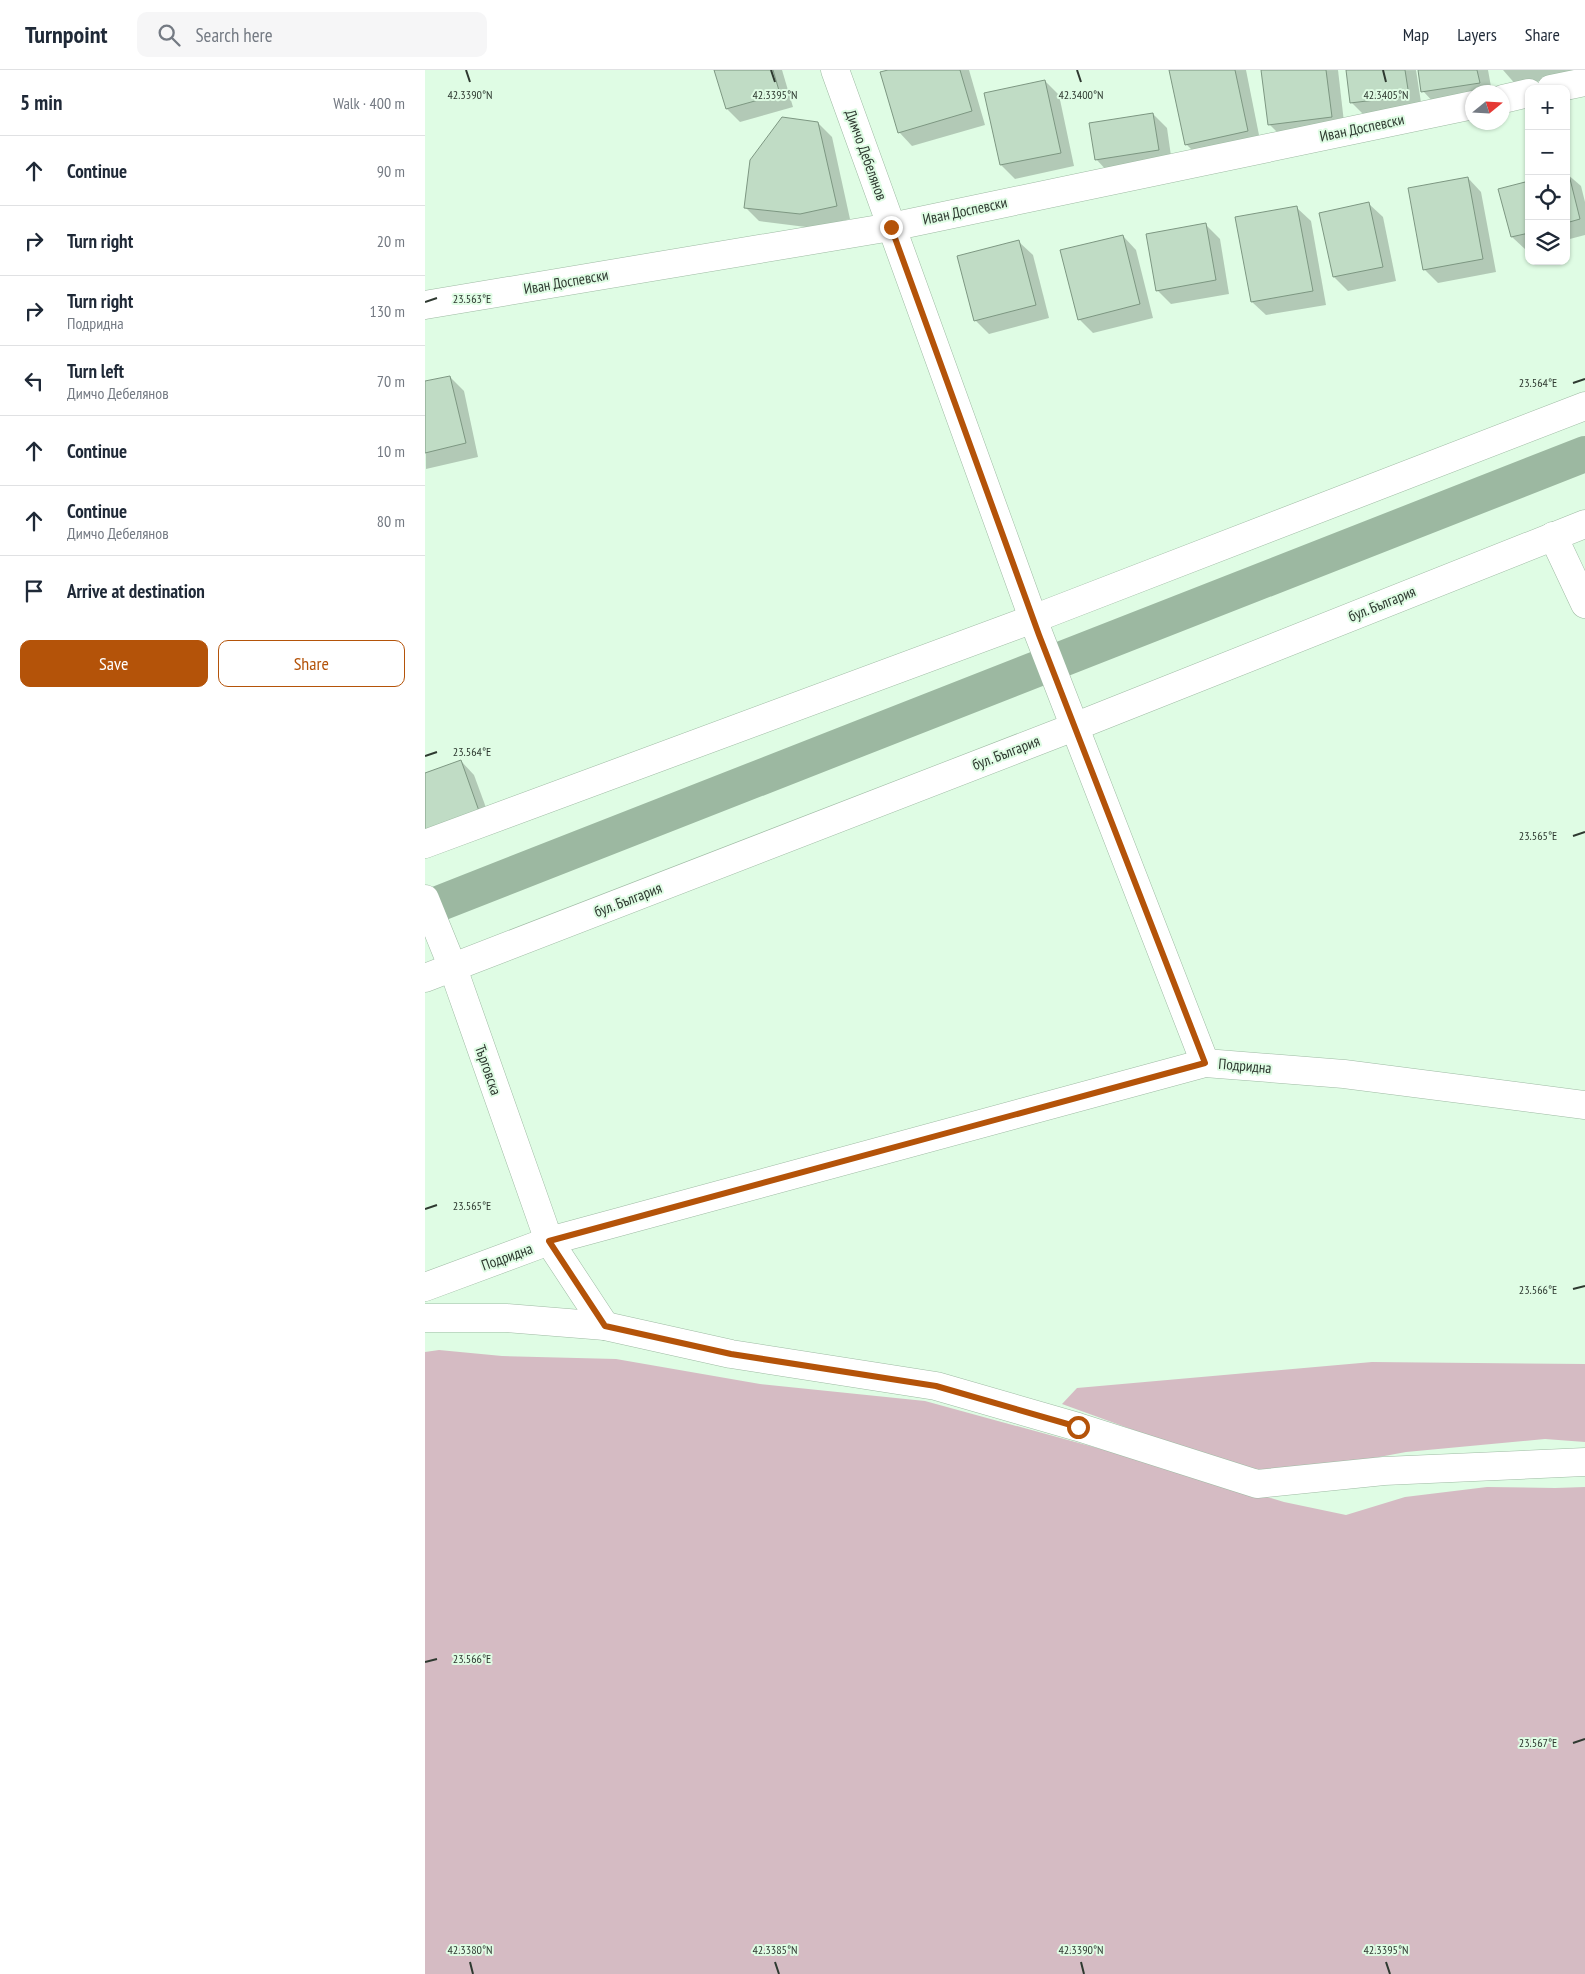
<!DOCTYPE html>
<meta charset="utf-8">
<style>
:root{--surface:#fff;--page:#f6f6f7;--text:#1f2937;--muted:#747a83;--line:#e0e1e3;--accent:#b45309}
body{margin:0;font-family:"PT Sans Narrow",sans-serif;background:var(--page);color:var(--text)}
.controls{position:absolute;right:15px;top:15px;display:grid;overflow:hidden;border-radius:10px;box-shadow:0 1px 4px #0004}
.controls button{width:45px;height:45px;display:grid;place-items:center;padding:0;border:0;border-bottom:1px solid var(--line);background:var(--surface);color:var(--text);font:25px sans-serif}
.compass{position:absolute;left:1040px;top:15px;width:45px;height:45px;border-radius:50%;background:var(--surface);box-shadow:0 1px 4px #0004;rotate:72deg}
.stop{position:absolute;width:15px;height:15px;margin:-11px;border:4px solid #b45309;border-radius:50%;background:#fff}
.stop.end{background:#b45309;border-color:#fff;box-shadow:0 1px 5px #0008}
.list{margin:0;padding:0;list-style:none}
h2{display:flex;justify-content:space-between;align-items:center;height:65px;margin:0;padding:0 20px;font-size:21px}
h2 small{font-size:16px;font-weight:400;color:var(--muted)}
.list li{display:grid;grid-template-columns:32px 1fr auto;gap:15px;align-items:center;box-sizing:border-box;height:70px;padding:0 20px;border-top:1px solid var(--line)}
.list b{display:block;font-size:19px;white-space:nowrap}
.list p{margin:0;font-size:16px;white-space:nowrap;color:var(--muted)}
.list em{font-size:16px;font-style:normal;color:var(--muted)}
.actions{display:flex;gap:10px;padding:15px 20px}
.actions a{flex:1;padding:11px 0;border:1px solid var(--accent);border-radius:10px;text-align:center;font-size:18px;color:var(--accent)}
.actions .main{background:var(--accent);color:#fff}
.icon{flex:none;width:28px;height:28px;fill:none;stroke:currentColor;stroke-width:2;stroke-linecap:round;stroke-linejoin:round}
.map{position:relative;flex:none;width:1160px;height:1904px;overflow:hidden}
header{display:flex;align-items:center;gap:30px;box-sizing:border-box;height:70px;padding:0 25px;background:var(--surface);border-bottom:1px solid var(--line)}
header strong{font-size:24px}
nav{display:flex;gap:28px;margin-inline-start:auto;font-size:18px}
.search{width:350px;height:45px;background:var(--page);display:flex;align-items:center;gap:12px;box-sizing:border-box;padding:0 18px;border-radius:10px;color:var(--muted);font-size:19px}
main{display:flex}
aside{flex:1;background:var(--surface)}
.map>svg:first-child{display:block}
.green{fill:#d5bbc3}
.shadow{fill:#0003}
.lines{fill:none;stroke-linecap:round;stroke-linejoin:round}
.canal{stroke:#9cb8a1;stroke-width:36}
.building{fill:#c0dcc5;stroke:#7d9782}
.minor-casing{stroke:#9ebaa3;stroke-width:29}
.minor{stroke:#fff;stroke-width:28}
.route{stroke:#b45309;stroke-width:6}
.ticks{fill:none;stroke:#2e3930;stroke-width:2}
.labels{text-anchor:middle;stroke-width:4;stroke-linejoin:round;paint-order:stroke}
.street-label{font-size:15px;fill:#2e3930;stroke:#dffce4}
.ticks-label{font-size:12px;text-anchor:middle;fill:#2e3930;stroke:#dffce4;stroke-width:4;stroke-linejoin:round;paint-order:stroke}
</style>
<header>
<strong>Turnpoint</strong>
<div class="search"><svg class="icon" aria-label="search" viewBox="0 0 24 24"><circle cx="10" cy="10" r="6"/><path d="M15 15l6 6"/></svg>Search here</div>
<nav><a>Map</a><a>Layers</a><a>Share</a></nav>
</header>
<main>
<aside>
<h2>5 min<small>Walk · 400 m</small></h2>
<ul class="list">
<li><svg class="icon" aria-label="ahead" viewBox="0 0 24 24"><path d="M12 20V5M6 11l6-6 6 6"/></svg><div><b>Continue</b></div><em>90 m</em></li>
<li><svg class="icon" aria-label="right" viewBox="0 0 24 24"><path d="M7 20v-9h11M14 6l5 5-5 5"/></svg><div><b>Turn right</b></div><em>20 m</em></li>
<li><svg class="icon" aria-label="right" viewBox="0 0 24 24"><path d="M7 20v-9h11M14 6l5 5-5 5"/></svg><div><b>Turn right</b><p>Подридна</p></div><em>130 m</em></li>
<li><svg class="icon" aria-label="left" viewBox="0 0 24 24"><path d="M17 20v-9H6M10 6l-5 5 5 5"/></svg><div><b>Turn left</b><p>Димчо Дебелянов</p></div><em>70 m</em></li>
<li><svg class="icon" aria-label="ahead" viewBox="0 0 24 24"><path d="M12 20V5M6 11l6-6 6 6"/></svg><div><b>Continue</b></div><em>10 m</em></li>
<li><svg class="icon" aria-label="ahead" viewBox="0 0 24 24"><path d="M12 20V5M6 11l6-6 6 6"/></svg><div><b>Continue</b><p>Димчо Дебелянов</p></div><em>80 m</em></li>
<li><svg class="icon" aria-label="arrive" viewBox="0 0 24 24"><path d="M6 21V4h12l-3 4 3 4H6"/></svg><div><b>Arrive at destination</b></div></li>
</ul>
<div class="actions"><a class="main">Save</a><a>Share</a></div>
</aside>
<div class="map">
<svg width="1160" height="1904" viewBox="0 0 1160 1904">
<rect width="100%" height="100%" fill="#dffce4"/>
<g class="green">
<path d="M14,1280l63,6 114,3 144,25 165,17 227,62 132,39 62,13 59,-18 82,-10 68,1 30,-1v487h-1160v-622z"/>
<path d="M947,1292l213,2v78l-40,-3 -139,13 -140,26 -204,-74 15,-16z"/>
</g>
<g class="shadow">
<path d="M290,0h67l11,37 -53,15 -13,-13z"/>
<path d="M468,0h76l16,55 -73,21 -13,-14z"/>
<path d="M745,0h76l15,75 -61,13 -14,-14z"/>
<path d="M838,0h75l7,61 -62,7 -14,-14z"/>
<path d="M922,0h69l6,39 -57,7 -14,-14z"/>
<path d="M994,0h69l4,22h-19l-37,13 -13,-14z"/>
<path d="M1078,0h72v3l-58,13z"/>
<path d="M620,11l14,14 15,71 -59,13 -14,-14 -15,-71z"/>
<path d="M728,44l14,14 5,35 -63,10 -13,-14z"/>
<path d="M393,53l14,14 18,82 -36,9 -55,-7 -14,-14z"/>
<path d="M1141,103l15,13 4,16v33l-19,5z"/>
<path d="M1043,108l13,14 15,80 -58,11 -14,-14z"/>
<path d="M1104,113v67h-3l-14,-13z"/>
<path d="M944,134l14,13 13,64 -48,10 -14,-14 -13,-63z"/>
<path d="M872,138l14,13 15,84 -60,10 -14,-13z"/>
<path d="M781,155l14,14 9,55 -58,10 -14,-14z"/>
<path d="M698,166l13,14 17,68 -60,15 -14,-14z"/>
<path d="M594,172l14,13 16,63 -60,16 -14,-14z"/>
<path d="M25,307l14,14 14,66 -52,12 -1,-86z"/>
<path d="M36,691l13,14 18,49 -67,-50z"/>
</g>
<g class="lines">
<path class="canal" d="M0,839l1160,-455"/>
</g>
<g class="building">
<path d="M289,0h59l7,24 -54,15z"/>
<path d="M463,0h72l12,41 -74,22 -18,-61z"/>
<path d="M744,0h66l13,61 -63,14z"/>
<path d="M836,0h65l6,47 -64,8z"/>
<path d="M921,0h59l4,26 -59,7z"/>
<path d="M993,0h59l3,13 -59,9z"/>
<path d="M620,10l16,73 -61,12 -16,-72z"/>
<path d="M728,43l6,37 -64,10 -6,-37z"/>
<path d="M357,47l36,5 19,84 -37,8 -56,-6 6,-48z"/>
<path d="M1143,101l12,48 -14,4v-51z"/>
<path d="M1043,107l15,82 -60,11 -15,-82z"/>
<path d="M1104,111v52l-18,4 -13,-48z"/>
<path d="M944,132l14,65 -50,10 -14,-64z"/>
<path d="M872,136l16,85 -62,11 -16,-85z"/>
<path d="M781,153l10,57 -60,11 -10,-57z"/>
<path d="M698,165l17,69 -62,16 -18,-70z"/>
<path d="M594,170l17,65 -62,16 -17,-65z"/>
<path d="M25,306l16,67 -41,10v-72z"/>
<path d="M36,690l18,51 -54,19v-57z"/>
</g>
<g class="lines">
<defs>
<g id="minor">
<path d="M410,0l204,565 166,428"/>
<path d="M1126,19l34,-7"/>
<path d="M1078,29l26,-6"/>
<path d="M0,235l466,-78 582,-122"/>
<path d="M1128,466l32,68"/>
<path d="M0,774l608,-225 552,-213"/>
<path d="M0,829l28,69 96,273 56,85"/>
<path d="M0,908l649,-251 511,-203"/>
<path d="M0,1217l124,-46 656,-178 139,11 241,31"/>
<path d="M0,1248h81l99,8 126,28 205,32 142,41 179,57 127,-13 201,-9"/>
</g>
</defs>
<use href="#minor" class="minor-casing"/>
<use href="#minor" class="minor"/>
</g>
<g class="lines">
<path class="route" d="M466,157l148,408 166,428 -656,178 56,85 126,28 205,32 142,41"/>
</g>
<path class="ticks" d="M41,0l4,12M346,0l4,12M652,0l4,12M958,0l3,12M0,232l12,-4M1148,313l12,-4M0,686l12,-4M1148,766l12,-4M0,1139l12,-4M1148,1219l12,-3M0,1592l12,-3M1148,1673l12,-4M45,1892l3,12M350,1892l4,12M656,1892l3,12M961,1892l4,12"/>
<g class="labels">
<g class="street-label">
<text transform="translate(937 58) rotate(-12)" y="5">Иван Доспевски</text>
<text transform="translate(441 85) rotate(70)" y="5">Димчо Дебелянов</text>
<text transform="translate(540 141) rotate(-12)" y="5">Иван Доспевски</text>
<text transform="translate(141 212) rotate(-10)" y="5">Иван Доспевски</text>
<text transform="translate(957 534) rotate(-22)" y="5">бул. България</text>
<text transform="translate(581 683) rotate(-21)" y="5">бул. България</text>
<text transform="translate(203 830) rotate(-21)" y="5">бул. България</text>
<text transform="translate(820 996) rotate(5)" y="5">Подридна</text>
<text transform="translate(63 1000) rotate(71)" y="5">Търговска</text>
<text transform="translate(82 1187) rotate(-20)" y="5">Подридна</text>
</g>
</g>
<g class="ticks-label">
<text x="45" y="29">42.3390°N</text>
<text x="350" y="29">42.3395°N</text>
<text x="656" y="29">42.3400°N</text>
<text x="961" y="29">42.3405°N</text>
<text x="47" y="233">23.563°E</text>
<text x="1113" y="317">23.564°E</text>
<text x="47" y="686">23.564°E</text>
<text x="1113" y="770">23.565°E</text>
<text x="47" y="1140">23.565°E</text>
<text x="1113" y="1224">23.566°E</text>
<text x="47" y="1593">23.566°E</text>
<text x="1113" y="1677">23.567°E</text>
<text x="45" y="1884">42.3380°N</text>
<text x="350" y="1884">42.3385°N</text>
<text x="656" y="1884">42.3390°N</text>
<text x="961" y="1884">42.3395°N</text>
</g>
</svg>
<div class="controls">
<button>+</button>
<button>−</button>
<button><svg class="icon" aria-label="locate" viewBox="0 0 24 24"><circle cx="12" cy="12" r="6"/><path d="M12 2v4M12 18v4M2 12h4M18 12h4"/></svg></button>
<button><svg class="icon" aria-label="layers" viewBox="0 0 24 24"><path d="M12 4l9 5-9 5-9-5zM3 14l9 5 9-5"/></svg></button>
</div>
<svg class="compass" viewBox="-18 -18 36 36"><path d="M0-13l5 13h-10z" fill="#e53935"/><path d="M0 13l5-13h-10z" fill="#747a83"/></svg>
<div class="stop" style="left:653px;top:1357px"></div>
<div class="stop end" style="left:466px;top:157px"></div>
</div>
</main>
